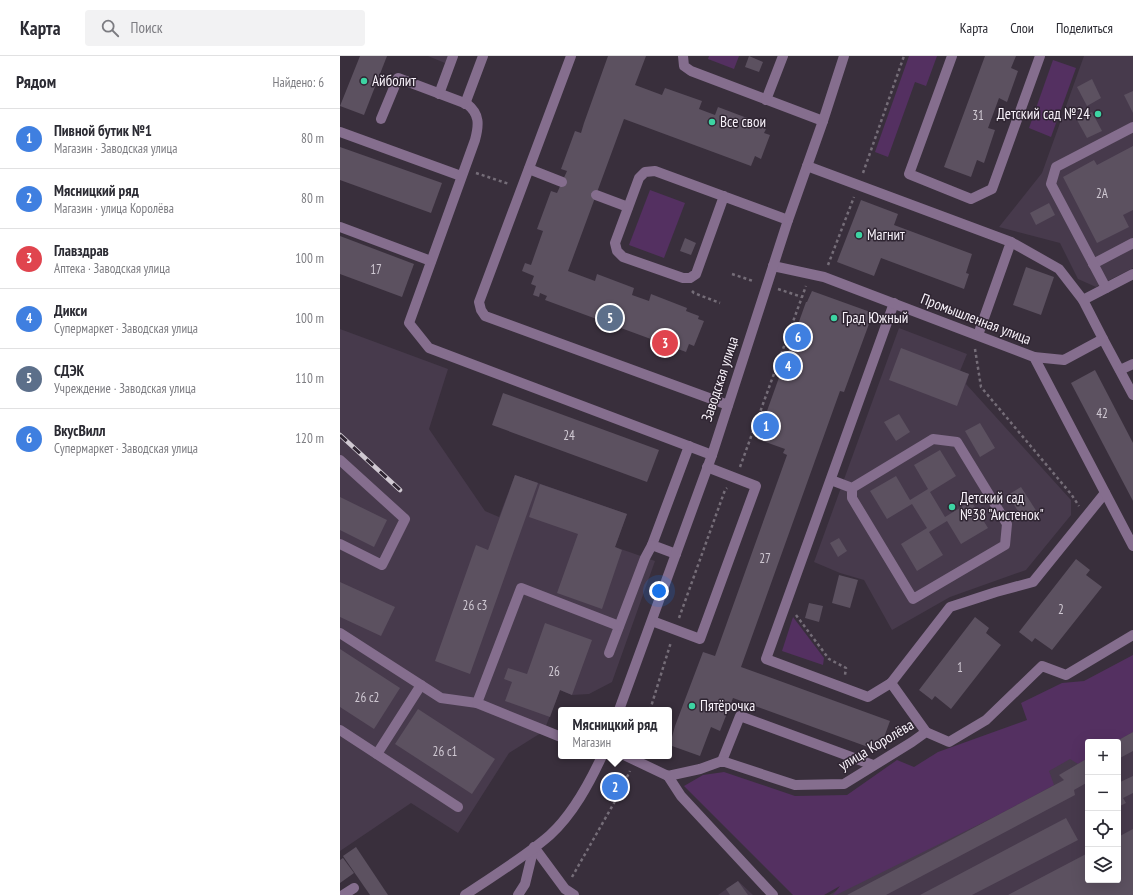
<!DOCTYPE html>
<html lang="ru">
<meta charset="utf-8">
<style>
:root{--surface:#fff;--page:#f2f2f3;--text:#2b2b33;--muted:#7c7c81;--line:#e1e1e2;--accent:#0f766e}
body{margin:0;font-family:"PT Sans Narrow",sans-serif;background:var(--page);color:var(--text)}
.controls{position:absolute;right:12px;bottom:12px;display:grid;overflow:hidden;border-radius:4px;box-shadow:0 4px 16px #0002}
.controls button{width:36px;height:36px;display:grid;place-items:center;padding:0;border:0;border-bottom:1px solid var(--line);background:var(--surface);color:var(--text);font:20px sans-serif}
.you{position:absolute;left:319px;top:535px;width:14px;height:14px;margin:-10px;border:3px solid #fff;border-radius:50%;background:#1a73e8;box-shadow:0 0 0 6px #1a73e833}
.badge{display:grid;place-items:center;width:26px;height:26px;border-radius:50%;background:var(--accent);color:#fff;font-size:13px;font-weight:700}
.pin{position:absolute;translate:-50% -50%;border:2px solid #fff;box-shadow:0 1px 4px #0006}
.popup{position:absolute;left:218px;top:651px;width:114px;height:52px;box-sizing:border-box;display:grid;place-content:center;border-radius:4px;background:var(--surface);filter:drop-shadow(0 1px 3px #0005);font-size:13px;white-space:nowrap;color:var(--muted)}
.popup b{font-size:15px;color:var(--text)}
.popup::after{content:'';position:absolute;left:50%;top:100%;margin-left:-8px;border:8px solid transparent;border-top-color:var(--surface)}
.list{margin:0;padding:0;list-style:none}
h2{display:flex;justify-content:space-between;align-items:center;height:52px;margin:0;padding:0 16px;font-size:17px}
h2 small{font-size:13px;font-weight:400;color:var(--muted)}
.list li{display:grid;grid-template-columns:26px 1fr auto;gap:12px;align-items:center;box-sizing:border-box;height:60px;padding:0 16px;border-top:1px solid var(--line)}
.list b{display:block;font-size:15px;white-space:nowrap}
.list p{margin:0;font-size:13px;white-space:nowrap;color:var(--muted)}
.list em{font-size:13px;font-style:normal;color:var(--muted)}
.icon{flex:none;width:22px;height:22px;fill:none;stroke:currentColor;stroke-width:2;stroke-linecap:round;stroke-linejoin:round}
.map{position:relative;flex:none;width:793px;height:839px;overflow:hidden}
header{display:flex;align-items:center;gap:24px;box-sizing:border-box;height:56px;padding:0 20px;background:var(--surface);border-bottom:1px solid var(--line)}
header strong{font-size:19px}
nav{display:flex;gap:22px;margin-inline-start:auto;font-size:14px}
.search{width:280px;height:36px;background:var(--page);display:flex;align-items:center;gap:10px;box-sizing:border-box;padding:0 14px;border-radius:4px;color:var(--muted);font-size:15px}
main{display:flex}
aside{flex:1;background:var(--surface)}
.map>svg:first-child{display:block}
.built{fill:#473a4c}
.green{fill:#543061}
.building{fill:#5c5160}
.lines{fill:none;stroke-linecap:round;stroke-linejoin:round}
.path{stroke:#756d78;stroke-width:2.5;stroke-dasharray:3 3;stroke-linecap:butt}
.service{stroke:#856e8e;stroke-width:10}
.minor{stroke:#856e8e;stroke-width:10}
.tertiary{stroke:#856e8e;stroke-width:10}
.rail-casing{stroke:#d0c9d2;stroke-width:4.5}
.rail{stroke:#2f2532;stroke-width:3;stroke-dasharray:9;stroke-linecap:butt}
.poi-dot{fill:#3dd4a3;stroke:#2f2532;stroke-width:1.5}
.labels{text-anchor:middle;stroke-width:3;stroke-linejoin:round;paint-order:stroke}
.number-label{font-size:13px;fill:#d1cad4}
.poi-label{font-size:15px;fill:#f8f2fa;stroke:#2f2532;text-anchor:start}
.street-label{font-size:15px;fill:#f8f2fa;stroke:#2f2532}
</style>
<header>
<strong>Карта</strong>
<div class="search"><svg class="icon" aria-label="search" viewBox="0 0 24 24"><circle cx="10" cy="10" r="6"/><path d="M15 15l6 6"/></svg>Поиск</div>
<nav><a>Карта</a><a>Слои</a><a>Поделиться</a></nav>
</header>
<main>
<aside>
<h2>Рядом<small>Найдено: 6</small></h2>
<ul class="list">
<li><span class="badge" style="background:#3f7fe0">1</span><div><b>Пивной бутик №1</b><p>Магазин · Заводская улица</p></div><em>80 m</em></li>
<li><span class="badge" style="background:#3f7fe0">2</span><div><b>Мясницкий ряд</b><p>Магазин · улица Королёва</p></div><em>80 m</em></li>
<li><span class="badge" style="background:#e0444e">3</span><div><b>Главздрав</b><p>Аптека · Заводская улица</p></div><em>100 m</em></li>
<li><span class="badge" style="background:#3f7fe0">4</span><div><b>Дикси</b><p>Супермаркет · Заводская улица</p></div><em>100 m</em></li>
<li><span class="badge" style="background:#5c6f8a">5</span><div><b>СДЭК</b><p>Учреждение · Заводская улица</p></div><em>110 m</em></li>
<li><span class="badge" style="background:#3f7fe0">6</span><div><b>ВкусВилл</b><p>Супермаркет · Заводская улица</p></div><em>120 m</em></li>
</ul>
</aside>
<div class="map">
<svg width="793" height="839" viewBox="0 0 793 839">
<rect width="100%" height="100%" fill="#392f3c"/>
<g class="built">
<path d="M88,0h20l-3,7z"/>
<path d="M744,0h49v212l-37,19 -18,-8 -18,-36 -61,-16 43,-54z"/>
<path d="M559,272l68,26 -7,17 9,3 -3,10 105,116v15l-45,55 -76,27 -58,33 -28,-50 -24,-7 -26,-11z"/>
<path d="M0,273l108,40 -19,60 56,82 14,6 16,-42 112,39 -12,33 40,14 -43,121 -23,12 -17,1 -12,-5 -16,41 -35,22 -51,80 -47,-30 -71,48z"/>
<path d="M793,668v171h-304l259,-152v137h30v-138h-29z"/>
<path d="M398,825l15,14h-35z"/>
</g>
<g class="green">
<path d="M369,0h30l-5,13 -26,-10z"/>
<path d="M569,0h28l-11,30 -11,-4 -27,75 -13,-5z"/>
<path d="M713,4l23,8 -25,69 -22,-9z"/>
<path d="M310,134l35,13 -21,55 -35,-13z"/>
<path d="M453,561l31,41 -1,7 -41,-14z"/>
<path d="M793,599v77l-18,10h-27v16l-10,6 -8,-5 -21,12 5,14 -54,29 -164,81h-3l7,-9 -16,9h-31l-109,-109 19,-11 21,-3 71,24 52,-1 50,-35 17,7 24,-15 89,-32 -6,-17 41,-20 22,-2z"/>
</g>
<g class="building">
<path d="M20,0h27l-23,59 -24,-9z"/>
<path d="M268,0h38l-11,29 27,10 3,-7 37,13 -3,8 16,6 3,-8 37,14 -1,3 12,5 -2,4 6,2 -9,24 -6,-3 -4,10 -127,-47 -56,152 27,10 2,-7 37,14 -2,7 17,6 2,-7 36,14 -1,3 13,5 -1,3 6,2 -10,25 -5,-2 -3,8 -141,-52 2,-4 -7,-3 -1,4 -6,-2 3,-9 -5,-2 3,-8 -12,-5 3,-8 6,2 12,-34 -6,-2 14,-38 6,2 10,-22 -6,-2 14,-38 6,2 3,-10z"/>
<path d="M409,0l14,6 -4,10 -14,-5z"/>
<path d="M645,0h31l-5,12 7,3 -11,31 -8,-4 -11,30 7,2 -11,33 -7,-3 -6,17 -27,-10z"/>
<path d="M752,23l9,19 -14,8 -10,-19z"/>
<path d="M793,35v22l-9,-18z"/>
<path d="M752,56l10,19 -15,7 -10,-18z"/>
<path d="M793,90v64l-10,5 6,12 -32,16 -34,-66 31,-17 3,5z"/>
<path d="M0,91l102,36 -11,30 -91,-33z"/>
<path d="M521,144l37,14 -4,11 78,29 -6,19 3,1 -5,15 -83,-31 -7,18 -37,-14z"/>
<path d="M709,147l6,12 -19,10 -6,-12z"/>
<path d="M0,180l74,28 -12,33 -62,-23z"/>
<path d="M345,182l11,5 -5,12 -11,-4z"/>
<path d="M686,211l28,10 -13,38 -28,-10z"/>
<path d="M472,235l61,22 -29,79 -4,-1 -99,276 149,54 -11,30 -146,-53 -13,33 -9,-4 -11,29 -28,-10v-9l3,-11 28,-74 12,4 72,-201 -4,-2 2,-4 -28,-10 49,-137h1z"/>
<path d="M561,292l68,26 -12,32 -68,-26z"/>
<path d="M755,314l38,73v58l-62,-118z"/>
<path d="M163,337l156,57 -12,32 -155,-57z"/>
<path d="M559,358l11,18 -14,9 -12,-19z"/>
<path d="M640,367l15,25 -15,9 -15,-26z"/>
<path d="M600,394l16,26 -26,16 15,25 26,-16 17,27 -27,16 -14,-23 -18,11 14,23 -26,16 -16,-27 26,-16 -15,-24 -25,15 -17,-28 26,-15 14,24 18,-11 -14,-24z"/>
<path d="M175,419l23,8 -68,191 -35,-13 41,-116 12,5z"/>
<path d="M200,428l87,30 -12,33 7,3 -20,59 -45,-16 21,-59 -49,-17z"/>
<path d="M681,431l16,25 -13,9 -16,-26z"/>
<path d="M0,441l47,23 -13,27 -34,-17z"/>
<path d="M499,482l8,13 -9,6 -8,-14z"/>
<path d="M736,503l14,11 -4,5 16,12 -50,63 -17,-12 -3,4 -13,-10z"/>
<path d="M499,519l19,5 -8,28 -18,-5z"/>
<path d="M0,526l55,25 -14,29 -41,-19z"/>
<path d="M469,547l14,3 -4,16 -14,-4z"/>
<path d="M635,561l14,11 -3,5 15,12 -50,64 -16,-13 -3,4 -13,-10z"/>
<path d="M205,567l47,17 -20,55 -12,-5 -10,27 -45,-16 7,-19 -8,-3 4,-11 19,6z"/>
<path d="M0,593l60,39 -26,41 -34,-22z"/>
<path d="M78,653l77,50 -23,35 -77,-50z"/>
<path d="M793,676v19l-15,8v-17h-3z"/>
<path d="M748,702v24l-14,8 1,5 -189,100h-39l217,-115 -5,-5z"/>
<path d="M793,720v17l-10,5 3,5 -8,4v-24z"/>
<path d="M276,721l7,4 -10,17 -7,-5z"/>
<path d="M726,762l12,22 -106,55h-52z"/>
<path d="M793,773v66h-125l80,-42v27h30v-43z"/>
<path d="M16,791l32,48h-18l-27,-39z"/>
<path d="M3,802l11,15 -14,10v-23z"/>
<path d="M398,825l10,14h-18l-4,-6z"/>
</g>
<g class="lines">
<g class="path">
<path d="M136,117l33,11"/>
<path d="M523,117l41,-117"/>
<path d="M488,209l26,-68"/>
<path d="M392,218l21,7"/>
<path d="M438,233l24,8"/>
<path d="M352,235l2,2 26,10"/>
<path d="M635,293l6,38 90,107 8,12"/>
<path d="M400,411l66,-181"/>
<path d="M456,559l33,44 17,9 -1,7"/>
<path d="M339,562l46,-128 2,-2"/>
<path d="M310,654l21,-68"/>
<path d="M232,821l42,-74 16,-32"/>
</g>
<g class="service">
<path d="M231,0l-92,246 2,8 4,6 243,89"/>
<path d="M343,0l1,10 7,5 132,50"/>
<path d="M612,0l-43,118 62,25 21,-10 48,-133"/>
<path d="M99,38l14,-38"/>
<path d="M426,44l17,-44"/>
<path d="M125,48l18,-48"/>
<path d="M41,63l17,-41 69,26c13,10 12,21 8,36l-66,183 20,25 283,107"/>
<path d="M0,76l121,44"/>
<path d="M467,110l204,76 -33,93"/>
<path d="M189,113l33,13"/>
<path d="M256,139l32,12"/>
<path d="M384,140l-28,78 -6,4h-7l-60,-21 -6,-6 -2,-8 24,-65 6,-6 10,-1 133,49"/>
<path d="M0,171l91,34"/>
<path d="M671,186l48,27 24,31 50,-26"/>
<path d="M753,208l40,-21"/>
<path d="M766,232l-55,-104 5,-17 77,-40"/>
<path d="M763,283l30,56"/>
<path d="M694,301l30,3 39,-21 -20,-39"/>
<path d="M780,314l13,-6"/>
<path d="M0,404l65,59 -23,46 -42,-21"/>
<path d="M491,424l21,8 81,-49 24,3 50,82 -2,21 -92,54 -61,-101v-10"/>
<path d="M336,498l-24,-9 37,-99"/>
<path d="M312,565l48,18 56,-153 -49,-19"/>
<path d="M0,577l101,65 36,5"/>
<path d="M269,597l36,-95 7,-13"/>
<path d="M551,627l-23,14 -102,-38 128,-356"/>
<path d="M0,674l118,77"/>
<path d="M586,676l-35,-49 59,-76 46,-15 37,-10 72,-89"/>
<path d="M221,681l-84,-34 44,-115 98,38"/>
<path d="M37,698l44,-69"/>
<path d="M382,705l18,-45 133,49"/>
<path d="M328,720l13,20 92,99"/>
<path d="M194,791l31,42 9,6"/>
<path d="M3,839l11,-7"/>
<path d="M178,839l7,-11 9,-37"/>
</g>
<g class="minor">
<path d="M433,210l51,11 210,80 99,189"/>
<path d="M286,700l42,20 32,-7 22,-8 73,24 49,-1 68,-42 14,-10 23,10 37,-22 56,-54 24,9 67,-40"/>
<path d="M125,839c28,-19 60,-38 85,-60 23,-21 39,-51 52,-79"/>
</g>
<path class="tertiary" d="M279,654l93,-255 76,-235 35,-99 21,-65"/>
<defs>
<path id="rail" d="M0,379l60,55"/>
</defs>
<use href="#rail" class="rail-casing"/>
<use href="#rail" class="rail"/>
</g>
<g class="poi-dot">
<circle cx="24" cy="25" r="4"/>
<circle cx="758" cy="58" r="4"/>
<circle cx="372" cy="66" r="4"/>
<circle cx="519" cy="179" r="4"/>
<circle cx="494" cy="262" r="4"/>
<circle cx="612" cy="451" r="4"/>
<circle cx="352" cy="650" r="4"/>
</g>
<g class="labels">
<g class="number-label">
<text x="638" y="64">31</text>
<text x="762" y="142">2А</text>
<text x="36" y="218">17</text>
<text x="762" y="362">42</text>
<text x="229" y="384">24</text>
<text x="425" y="507">27</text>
<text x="135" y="554">26 с3</text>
<text x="721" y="558">2</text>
<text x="620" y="616">1</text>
<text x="214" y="620">26</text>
<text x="27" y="646">26 с2</text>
<text x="105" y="700">26 с1</text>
</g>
<g class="poi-label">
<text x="32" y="30">Айболит</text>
<text x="750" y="63" text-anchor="end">Детский сад №24</text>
<text x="380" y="71">Все свои</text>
<text x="527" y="184">Магнит</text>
<text x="502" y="267">Град Южный</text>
<text x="620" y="447">Детский сад<tspan x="620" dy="17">№38 "Аистенок"</tspan></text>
<text x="360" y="655">Пятёрочка</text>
</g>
<g class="street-label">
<text transform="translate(636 263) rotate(21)" y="5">Промышленная улица</text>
<text transform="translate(380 323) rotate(-72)" y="5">Заводская улица</text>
<text transform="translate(536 689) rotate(-31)" y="5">улица Королёва</text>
</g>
</g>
</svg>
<div class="controls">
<button>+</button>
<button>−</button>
<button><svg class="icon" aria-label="locate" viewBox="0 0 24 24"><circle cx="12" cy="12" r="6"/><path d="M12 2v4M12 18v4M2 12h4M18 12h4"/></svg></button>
<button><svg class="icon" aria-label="layers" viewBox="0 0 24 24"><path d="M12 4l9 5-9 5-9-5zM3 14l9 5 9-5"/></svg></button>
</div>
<div class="you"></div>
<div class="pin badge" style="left:426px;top:370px;background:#3f7fe0">1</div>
<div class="pin badge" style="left:275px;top:731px;background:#3f7fe0">2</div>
<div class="popup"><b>Мясницкий ряд</b>Магазин</div>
<div class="pin badge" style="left:325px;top:287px;background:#e0444e">3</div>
<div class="pin badge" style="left:448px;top:310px;background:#3f7fe0">4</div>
<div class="pin badge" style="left:270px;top:262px;background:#5c6f8a">5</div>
<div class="pin badge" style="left:458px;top:281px;background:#3f7fe0">6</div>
</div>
</main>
